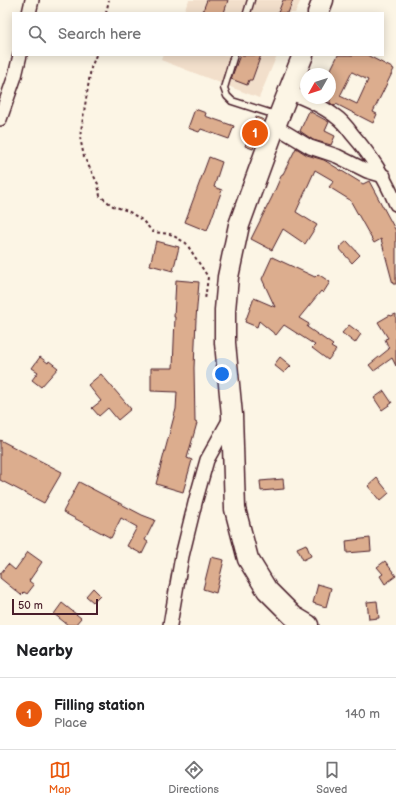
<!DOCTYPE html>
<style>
:root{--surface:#fff;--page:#f2f2f2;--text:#202124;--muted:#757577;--line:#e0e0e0;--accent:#ea580c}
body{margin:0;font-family:"Balsamiq Sans",sans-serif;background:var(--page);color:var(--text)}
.compass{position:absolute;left:300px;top:68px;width:36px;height:36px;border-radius:50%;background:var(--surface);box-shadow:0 2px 10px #0003;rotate:231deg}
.scale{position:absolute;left:12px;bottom:10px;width:86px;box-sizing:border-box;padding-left:4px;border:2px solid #4a1f2b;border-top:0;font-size:11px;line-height:14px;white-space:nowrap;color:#4a1f2b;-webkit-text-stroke:3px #fcf5e5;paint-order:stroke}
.you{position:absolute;left:222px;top:374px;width:14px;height:14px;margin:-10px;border:3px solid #fff;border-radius:50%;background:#1a73e8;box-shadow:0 0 0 6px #1a73e833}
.badge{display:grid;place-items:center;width:26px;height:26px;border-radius:50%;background:var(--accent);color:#fff;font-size:13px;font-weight:700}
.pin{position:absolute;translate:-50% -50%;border:2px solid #fff;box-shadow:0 1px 4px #0006}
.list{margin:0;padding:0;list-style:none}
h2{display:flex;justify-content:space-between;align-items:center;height:52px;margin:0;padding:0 16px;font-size:17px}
h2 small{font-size:13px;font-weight:400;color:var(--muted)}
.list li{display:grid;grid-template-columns:26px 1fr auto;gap:12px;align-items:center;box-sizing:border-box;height:72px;padding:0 16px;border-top:1px solid var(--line)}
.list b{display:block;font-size:15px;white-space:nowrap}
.list p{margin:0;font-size:13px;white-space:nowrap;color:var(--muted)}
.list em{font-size:13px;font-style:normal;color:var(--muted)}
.icon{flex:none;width:22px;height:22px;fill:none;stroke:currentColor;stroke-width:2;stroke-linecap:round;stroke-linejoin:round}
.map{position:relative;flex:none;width:396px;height:625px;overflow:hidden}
.search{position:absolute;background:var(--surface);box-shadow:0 2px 10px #0003;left:12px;right:12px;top:12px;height:44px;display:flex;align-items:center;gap:10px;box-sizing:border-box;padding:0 14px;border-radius:0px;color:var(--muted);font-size:15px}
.sheet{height:124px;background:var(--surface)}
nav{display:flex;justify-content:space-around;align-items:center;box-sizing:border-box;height:56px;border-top:1px solid var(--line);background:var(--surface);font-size:11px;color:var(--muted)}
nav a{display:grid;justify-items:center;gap:2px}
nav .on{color:var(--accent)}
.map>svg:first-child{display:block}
.built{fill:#f2dfcb}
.building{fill:#dcad8e;stroke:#4a1f2b;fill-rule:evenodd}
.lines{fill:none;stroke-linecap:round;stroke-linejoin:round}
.service-casing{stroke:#4a1f2b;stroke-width:9}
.minor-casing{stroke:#4a1f2b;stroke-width:16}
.primary-casing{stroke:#4a1f2b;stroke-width:23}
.path{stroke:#4a1f2b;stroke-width:2;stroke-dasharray:3 3;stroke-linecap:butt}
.service{stroke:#fcf5e5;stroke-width:6}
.minor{stroke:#fcf5e5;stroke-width:13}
.primary{stroke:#fcf5e5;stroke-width:20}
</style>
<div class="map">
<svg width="396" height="625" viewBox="0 0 396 625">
<rect width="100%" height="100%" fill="#fcf5e5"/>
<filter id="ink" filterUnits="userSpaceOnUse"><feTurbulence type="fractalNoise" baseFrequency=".025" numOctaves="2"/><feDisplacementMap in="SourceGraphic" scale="8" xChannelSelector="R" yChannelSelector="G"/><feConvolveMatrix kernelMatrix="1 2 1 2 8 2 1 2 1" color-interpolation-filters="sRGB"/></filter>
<g filter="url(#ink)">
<g class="built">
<path d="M189,0h112l-6,13h-112z"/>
<path d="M163,55h114l-18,43 -98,-38z"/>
</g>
<g class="building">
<path d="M207,0h21l-4,13h-22z"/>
<path d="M283,0h10l-5,13h-10z"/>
<path d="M240,55h21l-9,25h-3l-2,5 -16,-6z"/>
<path d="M338,55h29l27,14 -21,43 4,2 -4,9 -37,-19 -1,2 -5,-3v-32zM352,72l16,8 -11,24 -17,-8z"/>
<path d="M195,109l11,4 -1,3 29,10 -5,13 -28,-10 -2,3 -11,-4z"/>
<path d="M309,111l20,11 -4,9 10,5 -4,9 -18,-5 -13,-9z"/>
<path d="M256,117l8,3 -11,29 -8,-3z"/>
<path d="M296,148l11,7 17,5 39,24 6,-3 27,50v53h-3l-12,-45 -7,4 -24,-43 -21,-13 5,-6 -19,-11 -19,42 21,13 -12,19 -22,-15 -11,21 -21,-11 21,-42 10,-23h1z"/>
<path d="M209,157l13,5 -8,25 8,3 -15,41 -22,-9z"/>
<path d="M156,241l23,6 -6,24 -23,-6z"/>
<path d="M347,241l13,14 -8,8 -13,-15z"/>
<path d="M272,257l43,20 3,-3 12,8 -7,11 -2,-2 -22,27 10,6 -2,3 26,18 -2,2 5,3 -8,10 -16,-12 3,-3 -31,-20 -8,10 -17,-14 -2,6 -12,-5 9,-24 21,9 -13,-28z"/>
<path d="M176,280l23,2 -3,37 -2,49 1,54 2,1 -10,35 5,2 -9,32 -27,-8 20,-75 1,-17 -26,-1v-23h22l2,-51h-1z"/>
<path d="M396,314v52l-4,-8 -18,13 -5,-6 20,-16 -4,-10 3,-1 -10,-16 12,-7 1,1z"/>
<path d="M349,325l12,9 -6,9 -13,-10z"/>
<path d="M40,357l8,6 1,-2 9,7 -17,19 -9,-7 6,-8 -6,-4z"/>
<path d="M280,357l11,9 -7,7 -10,-8z"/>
<path d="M101,374l30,35 -13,11 -10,-12 -9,8 -7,-8 9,-7 -13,-16z"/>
<path d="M384,391l8,12 -10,7 -8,-12z"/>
<path d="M0,440l62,32 -18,31 -44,-23z"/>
<path d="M377,478l12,15 -9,8 -12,-15z"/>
<path d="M283,479l1,10 -23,2 -1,-10z"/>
<path d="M79,482l63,33 13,5 -10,20 3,2 -6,12 -15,-8 10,-19 -16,-9 -10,20 -48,-26z"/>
<path d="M370,538l1,13 -24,2 -1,-12z"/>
<path d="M306,544l5,12 -8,4 -6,-12z"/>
<path d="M28,552l14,10 -13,19 5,4 -7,9 -3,-2 -3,3 -21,-17v-4l8,-10 7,6z"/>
<path d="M211,557l13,3 -8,33 -13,-4z"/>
<path d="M385,561l11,15 -11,8 -5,-8 3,-2 -6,-7z"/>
<path d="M318,584l13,4 -5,19 -13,-4z"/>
<path d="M93,588l7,7 -7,7 -7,-6z"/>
<path d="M377,601l2,17 -10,1 -2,-17z"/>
<path d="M62,603l19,15 -6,7h-7l-14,-11z"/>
</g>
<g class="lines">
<defs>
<g id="service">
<path d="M247,13l4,-13"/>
<path d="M234,55l-10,33 3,8 5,5 44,14"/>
</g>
<g id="minor">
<path d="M29,13l3,-13"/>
<path d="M288,92c16,6 33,13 47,24 6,4 12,11 17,18 20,23 32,42 44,70"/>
<path d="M0,119l15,-43 5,-21"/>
<path d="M275,126l35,21 27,9 30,15 17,5"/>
<path d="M170,625l12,-69 14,-57 11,-39 24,-43"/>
</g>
<g id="primary">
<path d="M318,13l5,-13"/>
<path d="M303,55l-28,71 -36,99 -11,52 -3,33v33l7,72 3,94 13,50 19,31 26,26 15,9"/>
</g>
</defs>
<use href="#service" class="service-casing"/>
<use href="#minor" class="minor-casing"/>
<use href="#primary" class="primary-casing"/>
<g class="path">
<path d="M106,13l3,-13"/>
<path d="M96,55l-5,13 -11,69 4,20 14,27 2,12 13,10 15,5 14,9 11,12 17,2 16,9 22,34 -3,23"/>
</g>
<use href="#service" class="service"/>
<use href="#minor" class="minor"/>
<use href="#primary" class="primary"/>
</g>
</g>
</svg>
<svg class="compass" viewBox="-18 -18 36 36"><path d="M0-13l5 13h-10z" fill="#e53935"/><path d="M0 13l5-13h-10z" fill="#757577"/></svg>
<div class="scale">50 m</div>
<div class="you"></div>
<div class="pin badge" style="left:255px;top:133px">1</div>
<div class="search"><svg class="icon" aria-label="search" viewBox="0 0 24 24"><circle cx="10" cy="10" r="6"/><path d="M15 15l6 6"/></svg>Search here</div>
</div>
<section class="sheet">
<h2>Nearby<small></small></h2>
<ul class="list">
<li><span class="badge">1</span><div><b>Filling station</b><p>Place</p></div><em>140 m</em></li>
</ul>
</section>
<nav>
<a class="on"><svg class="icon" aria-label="map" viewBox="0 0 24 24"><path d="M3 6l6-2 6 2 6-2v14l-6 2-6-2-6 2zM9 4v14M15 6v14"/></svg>Map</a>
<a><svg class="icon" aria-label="directions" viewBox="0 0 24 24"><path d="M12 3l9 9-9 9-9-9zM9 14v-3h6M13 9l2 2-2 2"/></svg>Directions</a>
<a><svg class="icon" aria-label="saved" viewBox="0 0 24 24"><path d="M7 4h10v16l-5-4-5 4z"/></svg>Saved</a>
</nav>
